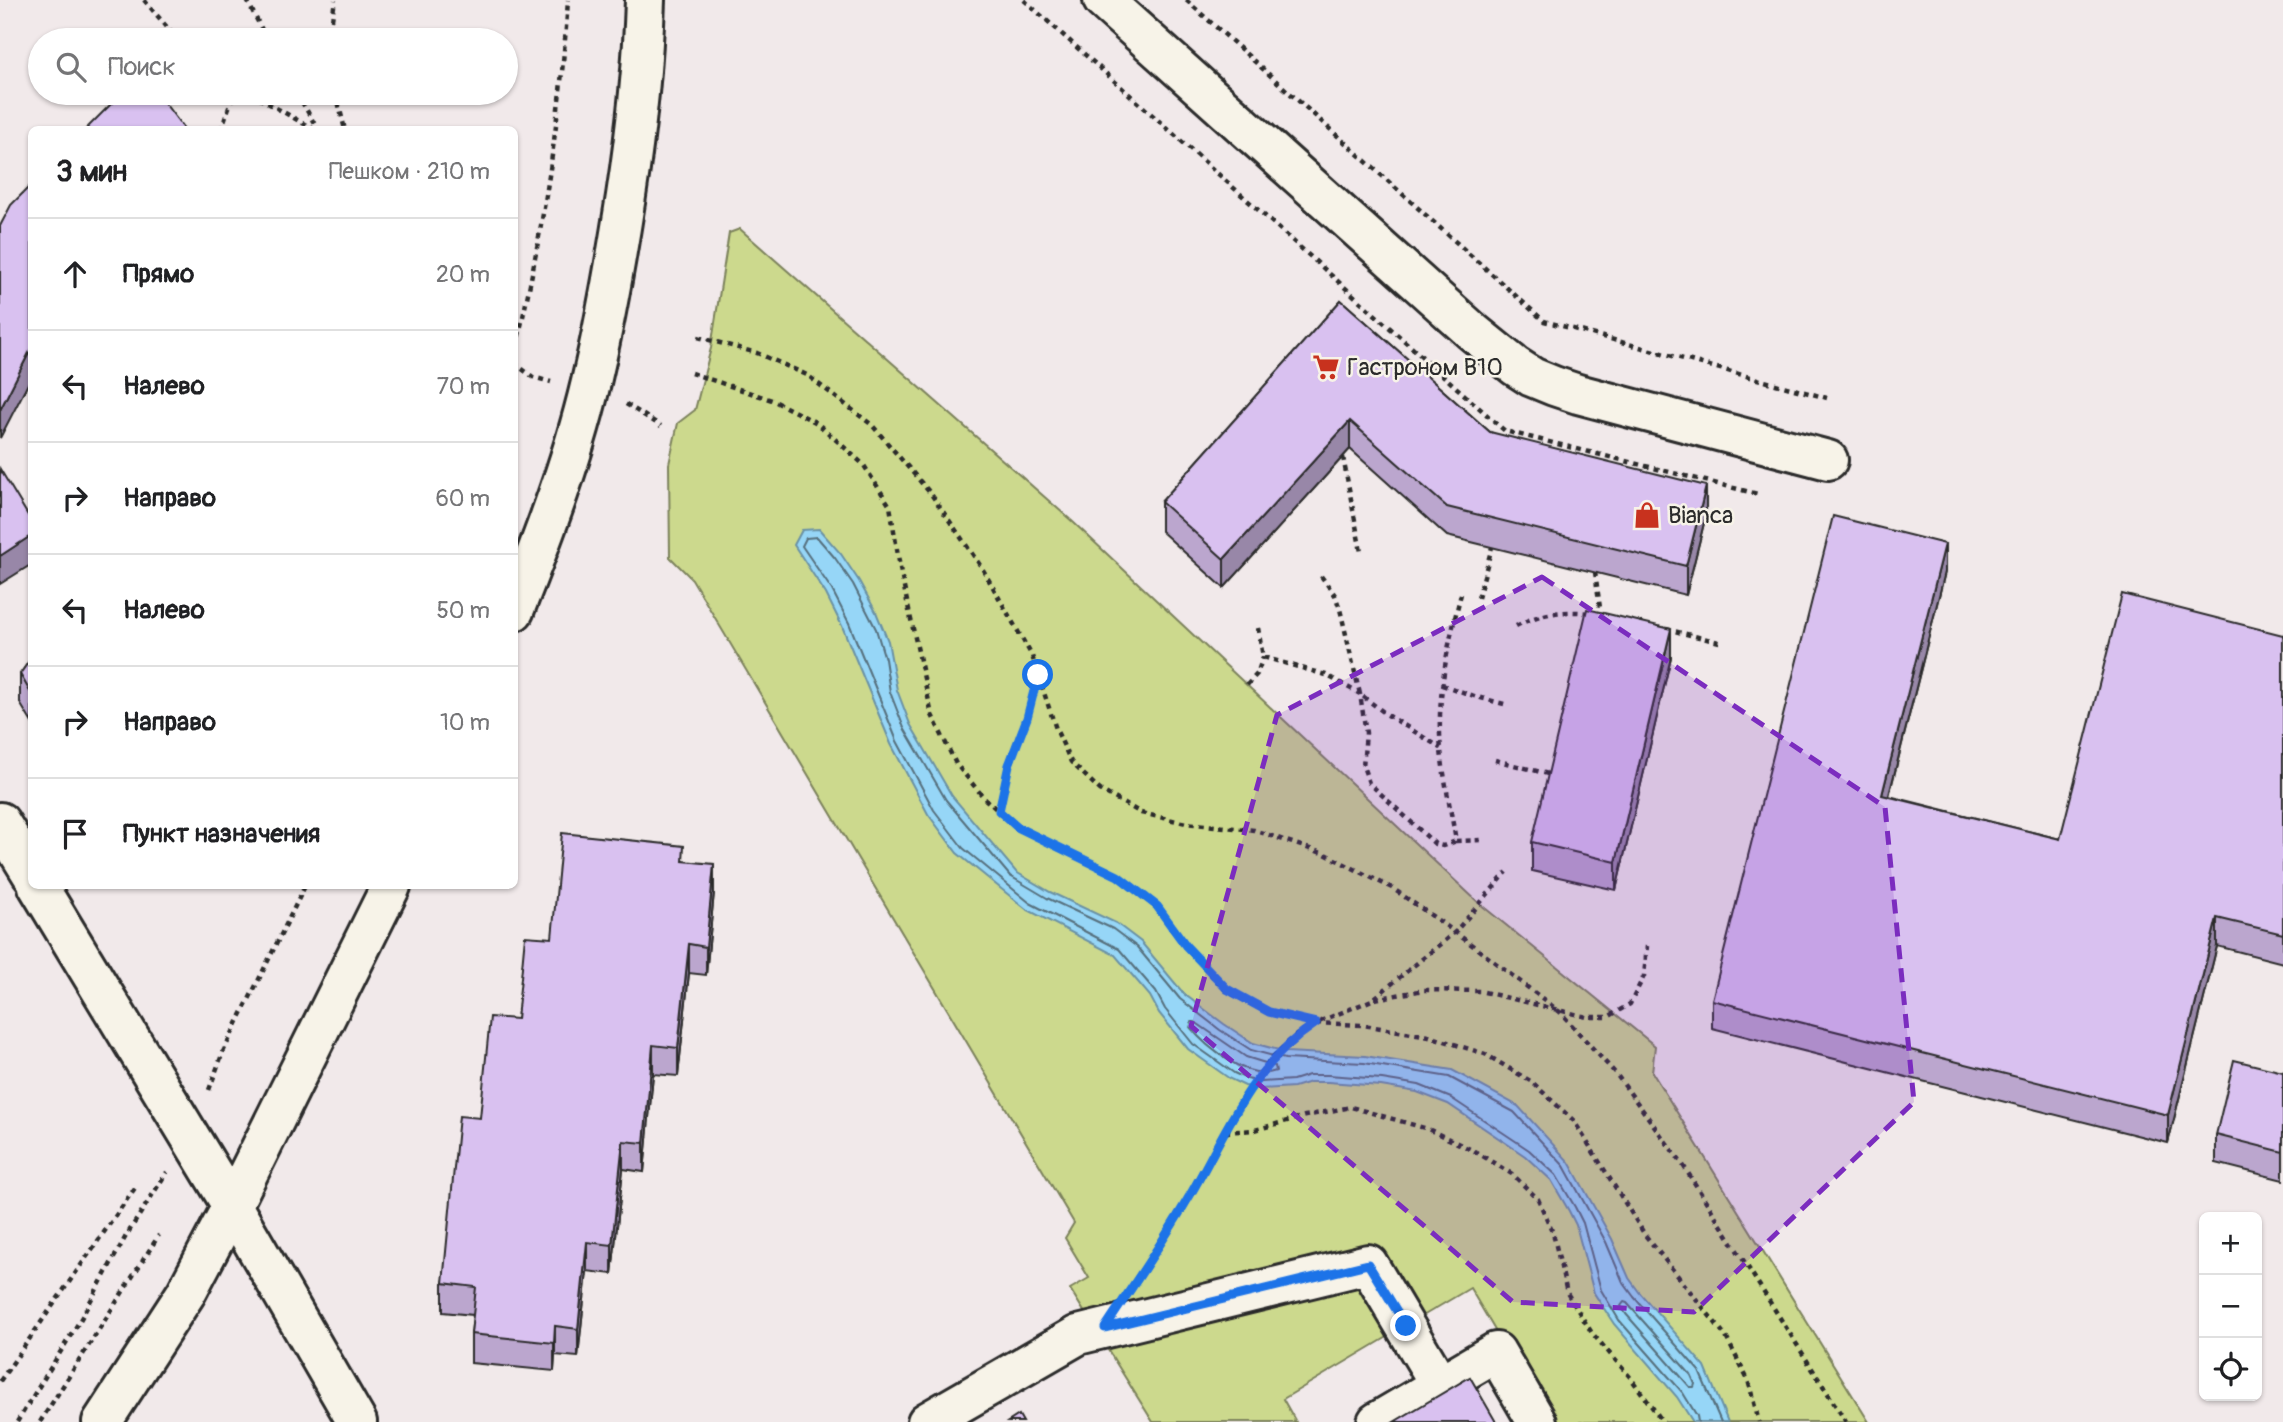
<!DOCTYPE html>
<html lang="ru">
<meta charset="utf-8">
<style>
:root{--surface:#fff;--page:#f6f6f6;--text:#202124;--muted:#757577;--line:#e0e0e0}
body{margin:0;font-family:Pangolin,sans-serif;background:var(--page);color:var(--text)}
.controls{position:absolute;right:21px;bottom:21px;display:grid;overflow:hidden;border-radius:10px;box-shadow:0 2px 5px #0004}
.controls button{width:63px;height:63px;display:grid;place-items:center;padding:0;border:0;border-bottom:2px solid var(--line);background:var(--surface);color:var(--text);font:35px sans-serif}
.stop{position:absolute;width:21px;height:21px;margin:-16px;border:5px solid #1a73e8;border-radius:50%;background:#fff}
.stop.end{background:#1a73e8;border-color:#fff;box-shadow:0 2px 7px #0008}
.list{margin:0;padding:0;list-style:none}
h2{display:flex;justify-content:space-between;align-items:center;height:91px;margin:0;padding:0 28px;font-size:30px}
h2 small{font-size:23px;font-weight:400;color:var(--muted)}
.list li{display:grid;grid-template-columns:46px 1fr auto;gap:21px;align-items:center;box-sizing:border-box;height:112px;padding:0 28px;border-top:2px solid var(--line)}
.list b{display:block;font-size:26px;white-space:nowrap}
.list em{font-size:23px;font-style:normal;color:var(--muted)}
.icon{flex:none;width:38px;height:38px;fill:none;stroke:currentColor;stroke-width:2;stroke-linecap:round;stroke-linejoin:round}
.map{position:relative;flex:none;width:2283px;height:1422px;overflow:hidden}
.search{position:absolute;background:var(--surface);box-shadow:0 2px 5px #0004;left:28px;top:28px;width:490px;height:77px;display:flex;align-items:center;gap:18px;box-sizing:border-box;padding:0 24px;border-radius:38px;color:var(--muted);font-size:26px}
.panel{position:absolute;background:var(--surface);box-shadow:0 2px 5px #0004;left:28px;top:126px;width:490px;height:763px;border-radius:10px}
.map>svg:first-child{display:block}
.green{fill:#ccd98d;stroke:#7c825c;stroke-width:2}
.water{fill:#96d6f7;stroke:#6b92a5;stroke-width:2}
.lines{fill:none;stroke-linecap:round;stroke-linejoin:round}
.shore{stroke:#566f7d;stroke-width:2}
.minor-casing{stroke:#2b2b2b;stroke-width:44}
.path{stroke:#2b2b2b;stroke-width:4.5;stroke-dasharray:5 5;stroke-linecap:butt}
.minor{stroke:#f7f3e8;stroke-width:38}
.wall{fill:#bba6ce;stroke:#2b2b2b;stroke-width:2}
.shaded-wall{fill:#9887a8;stroke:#2b2b2b;stroke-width:2}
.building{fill:#d9c1f0;stroke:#2b2b2b;stroke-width:2}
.route{stroke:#1a73e8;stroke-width:9}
.marked{fill:#7b2cbf;fill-opacity:0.2;stroke:#7b2cbf;stroke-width:5;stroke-dasharray:14 9;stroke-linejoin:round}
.labels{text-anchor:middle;stroke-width:5;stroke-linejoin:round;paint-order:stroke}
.poi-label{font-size:24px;fill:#2b2b2b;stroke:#f7f3e8;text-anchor:start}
</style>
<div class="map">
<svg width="2283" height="1422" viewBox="0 0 2283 1422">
<rect width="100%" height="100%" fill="#f1e9ea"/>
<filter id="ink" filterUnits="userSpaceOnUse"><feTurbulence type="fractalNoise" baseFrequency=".0143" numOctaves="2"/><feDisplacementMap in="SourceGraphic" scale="14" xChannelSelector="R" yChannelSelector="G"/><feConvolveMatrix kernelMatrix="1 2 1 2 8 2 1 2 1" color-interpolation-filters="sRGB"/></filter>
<g filter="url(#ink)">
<path class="green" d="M740,229l333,293 407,382 175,142 -3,26 217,350h-320l-79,-134 -187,111 13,23h-143l-83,-133 19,-11 -24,-40 9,-15 -382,-644 -22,-22 -1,-93 9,-41 17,-13 16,-62 18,-115z"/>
<path class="water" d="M819,529l22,25 18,27 17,31 12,29 9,49 13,34 42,72 64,76 34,20 66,31 25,19 43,52 40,30 29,19 33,9 79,4 87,14 66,36 51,56 43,77 17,39 10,14 66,75 23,55h-35l-16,-25 -63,-73 -20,-31 -18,-68 -7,-14 -18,-31 -26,-24 -77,-52 -31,-12 -36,-6 -53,-4h-18l-16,5 -34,2 -15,-3 -15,-7 -42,-30 -29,-36 -9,-17 -35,-41 -89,-46 -69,-56 -29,-39 -37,-70 -49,-118 -16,-32 -32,-49 8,-15z"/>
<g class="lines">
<g class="shore">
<path d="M1192,1022h3l51,35 29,9 1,5c-28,10 -69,-23 -86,-44z"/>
<path d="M1624,1302l3,1 64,72 4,9 -1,3h-4l-64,-73 -5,-8z"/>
<path d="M1698,1422l-1,-6 -14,-23 -64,-73 -18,-30 -18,-67 -8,-16 -19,-32 -27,-25 -78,-52 -32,-13 -37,-6 -54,-4h-19l-16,5 -32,2 -14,-3 -13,-6 -41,-29 -28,-35 -9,-17 -37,-43 -89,-46 -67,-55 -29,-38 -37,-69 -48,-118 -17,-33 -30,-44 4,-8 11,-1 18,21 18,26 23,45 9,30 5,33 14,36 42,72 64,76 37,22 66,31 24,18 43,52 40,31 31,20 34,9 79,4 85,14 65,35 50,54 42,76 17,40 11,15 65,74 22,51"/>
</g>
<defs>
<g id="minor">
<path d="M1103,0l370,332 42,34 17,11 22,9 24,8 250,66"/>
<path d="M514,611c31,-78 62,-160 80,-242 13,-57 23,-115 32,-173 10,-65 17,-130 19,-196"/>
<path d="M0,822l32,52"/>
<path d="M38,886l194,320 125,216"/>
<path d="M102,1422l84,-129 46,-87 159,-320"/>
<path d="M927,1422l151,-87 290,-71 72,121"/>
<path d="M1377,1422l119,-70 41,70"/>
</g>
</defs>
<use href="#minor" class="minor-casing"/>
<g class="path">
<path d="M144,0l34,40"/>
<path d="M247,0l20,40"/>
<path d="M1024,0l481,431 253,63"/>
<path d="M1186,0l358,321 283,77"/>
<path d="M332,40l-1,-14 4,-26"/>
<path d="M250,93l65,37"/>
<path d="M297,93l21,37"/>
<path d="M336,93l9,37"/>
<path d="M221,130l13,-37"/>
<path d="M698,337l59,16 50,22 65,50 59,69 51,74 50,88 24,73 15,33 29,28 41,23 45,10 68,7 71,24 67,34 63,44 105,80 56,62 67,91 163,257"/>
<path d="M514,356c28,-117 46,-236 54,-356"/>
<path d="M514,363l19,14 18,5"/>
<path d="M691,373l81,27 45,23 46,41 27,42 11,68 31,141 24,49 30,36 31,27 101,49 39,31 29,39 40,44 43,22 47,11 47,2 66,11 56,18 47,28 42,39 71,114 80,100 23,45 11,42"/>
<path d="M626,404l35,22"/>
<path d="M1343,457l18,95"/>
<path d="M1595,572l6,43"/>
<path d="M1321,576l14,19 5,14 20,85 26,20 55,34"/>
<path d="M1461,594c-13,50 -25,103 -20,156 3,30 10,61 15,91l27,-1"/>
<path d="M1478,598l14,-51"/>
<path d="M1516,626c24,-13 47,-16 73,-13"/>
<path d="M1258,628l5,29 63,18 34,19 6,39 -3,33 6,17 66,61 8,2 13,-5"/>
<path d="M1666,629l57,14"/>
<path d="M1247,685l10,-11 6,-17"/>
<path d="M1442,685l35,12 31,8"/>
<path d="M1495,760l57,15"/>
<path d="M999,811l10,-46 18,-47 11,-42"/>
<path d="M1375,999l49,-9 56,1 107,26h21l22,-13 14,-28 3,-30"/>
<path d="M209,1090l14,-38 82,-166"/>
<path d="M1225,1132l30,-2 50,-14 46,-9 77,22 48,23 36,22 26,25 15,34 14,60 25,40 38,44 33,45"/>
<path d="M1137,1279l49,-76 56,-102 31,-44 23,-21 20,-13 56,-23 83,-68 52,-60"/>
<path d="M0,1381l137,-196"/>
<path d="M17,1422l62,-100 47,-86 41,-64"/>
<path d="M40,1422l119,-187"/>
</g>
<use href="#minor" class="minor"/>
</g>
<g class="wall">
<path d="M1341,300l149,132 216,83 -20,80 -239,-59 -97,-87 -126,139 -63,-57v-29z"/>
<path d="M1945,572l-56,224 171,43 223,-204v328l-66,-17 -49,197 -456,-115v-28z"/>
<path d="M32,657v66l-12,-20v-29z"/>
<path d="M1671,657l-55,233 -84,-19v-29z"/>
<path d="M684,861l30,31 -8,83 -17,-2 -11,103 -25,-2 -9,98 -21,-3 -11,105 -25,-3 -9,86 -23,-2 -1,16 -83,-8v-29l2,-19 -30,-3v-29l37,-165 37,-99z"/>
<path d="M2283,1072v108l-67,-17v-28z"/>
</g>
<g class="shaded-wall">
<path d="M32,347v29l-32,62v-28z"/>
<path d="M1350,421v28l-126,139v-29z"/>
<path d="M1706,486v29l-20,80v-29z"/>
<path d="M32,535v29l-32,20v-28z"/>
<path d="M1945,544v28l-63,251v-28z"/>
<path d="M1671,629v28l-55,233v-28z"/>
<path d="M714,864v28l-8,83v-28z"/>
<path d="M2217,918v28l-49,197v-28z"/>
<path d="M689,944v29l-11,103v-28z"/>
<path d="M653,1045v29l-9,98v-29z"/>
<path d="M623,1141v28l-11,105v-29z"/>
<path d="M587,1242v29l-9,86v-28z"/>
<path d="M555,1326v29l-1,16v-28z"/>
</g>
<g class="building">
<path d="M122,93h35l28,37h-100z"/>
<path d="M32,184v163l-32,63v-184l11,-21z"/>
<path d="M1341,300l149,132 216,54 -20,80 -239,-59 -97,-86 -126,138 -63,-57z"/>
<path d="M0,469l32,53v13l-32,21z"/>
<path d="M1833,516l112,28 -63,251 178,44 62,-245 161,41v299l-66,-16 -49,197 -456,-115z"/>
<path d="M1587,609l84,20 -55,233 -84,-20z"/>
<path d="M32,657v38l-12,-21z"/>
<path d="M562,833l122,13 -1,15 31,3 -8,83 -17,-3 -11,104 -25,-3 -9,98 -21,-2 -11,104 -25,-3 -9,87 -23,-3 -1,17 -83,-9 5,-47 -33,-4 16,-167 21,2 10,-101 27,2 8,-83 27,2z"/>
<path d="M2234,1060l49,12v80l-67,-17z"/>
<path d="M1470,1377l26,45h-102z"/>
<path d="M1019,1415l4,7h-15z"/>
</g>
</g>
<g class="lines" filter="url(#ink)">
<path class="route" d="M1038,675l-11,43 -18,47 -10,46 18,16 101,49 39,30 29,40 41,43 42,23 47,11c-69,46 -90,112 -130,179 -25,43 -54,85 -81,126l263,-64 38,62"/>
</g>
<path class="marked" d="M1542,577l343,230 29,295 -220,210 -181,-10 -322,-276 86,-311z"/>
<defs>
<symbol id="supermarket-bare" viewBox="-9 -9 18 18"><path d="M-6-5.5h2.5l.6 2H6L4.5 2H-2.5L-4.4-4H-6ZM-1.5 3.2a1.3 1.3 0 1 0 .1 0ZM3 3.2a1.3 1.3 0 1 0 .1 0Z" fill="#c8321e" stroke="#f7f3e8" stroke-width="2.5" paint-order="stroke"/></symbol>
<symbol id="shop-bare" viewBox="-9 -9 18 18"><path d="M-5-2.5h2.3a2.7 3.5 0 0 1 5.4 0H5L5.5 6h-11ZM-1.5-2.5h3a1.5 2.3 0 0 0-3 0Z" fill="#c8321e" stroke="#f7f3e8" stroke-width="2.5" paint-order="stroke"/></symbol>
</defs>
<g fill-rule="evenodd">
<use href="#supermarket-bare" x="1307" y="348" width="38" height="38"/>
<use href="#shop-bare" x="1628" y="496" width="38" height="38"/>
</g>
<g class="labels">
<g class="poi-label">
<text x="1347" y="375">Гастроном B10</text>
<text x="1668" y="523">Bianca</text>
</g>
</g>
</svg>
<div class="controls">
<button>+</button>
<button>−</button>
<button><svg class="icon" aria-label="locate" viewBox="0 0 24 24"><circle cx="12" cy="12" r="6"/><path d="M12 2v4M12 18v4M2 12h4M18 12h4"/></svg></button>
</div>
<div class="stop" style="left:1038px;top:675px"></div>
<div class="stop end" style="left:1406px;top:1326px"></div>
<div class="search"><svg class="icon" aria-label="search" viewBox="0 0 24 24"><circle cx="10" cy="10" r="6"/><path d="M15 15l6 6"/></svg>Поиск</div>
<section class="panel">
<h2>3 мин<small>Пешком · 210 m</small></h2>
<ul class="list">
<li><svg class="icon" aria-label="ahead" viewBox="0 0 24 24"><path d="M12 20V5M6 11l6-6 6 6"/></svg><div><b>Прямо</b></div><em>20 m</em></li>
<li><svg class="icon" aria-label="left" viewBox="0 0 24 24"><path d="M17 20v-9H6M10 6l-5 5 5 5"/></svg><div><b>Налево</b></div><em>70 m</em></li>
<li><svg class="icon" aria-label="right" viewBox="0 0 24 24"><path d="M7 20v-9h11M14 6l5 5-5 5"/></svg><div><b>Направо</b></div><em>60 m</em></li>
<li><svg class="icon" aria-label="left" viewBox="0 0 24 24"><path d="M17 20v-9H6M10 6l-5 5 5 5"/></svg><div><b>Налево</b></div><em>50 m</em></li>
<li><svg class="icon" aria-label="right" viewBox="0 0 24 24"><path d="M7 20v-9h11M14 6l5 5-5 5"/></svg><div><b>Направо</b></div><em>10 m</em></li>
<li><svg class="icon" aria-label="arrive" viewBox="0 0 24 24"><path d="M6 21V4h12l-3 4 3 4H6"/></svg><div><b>Пункт назначения</b></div></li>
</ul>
</section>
</div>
